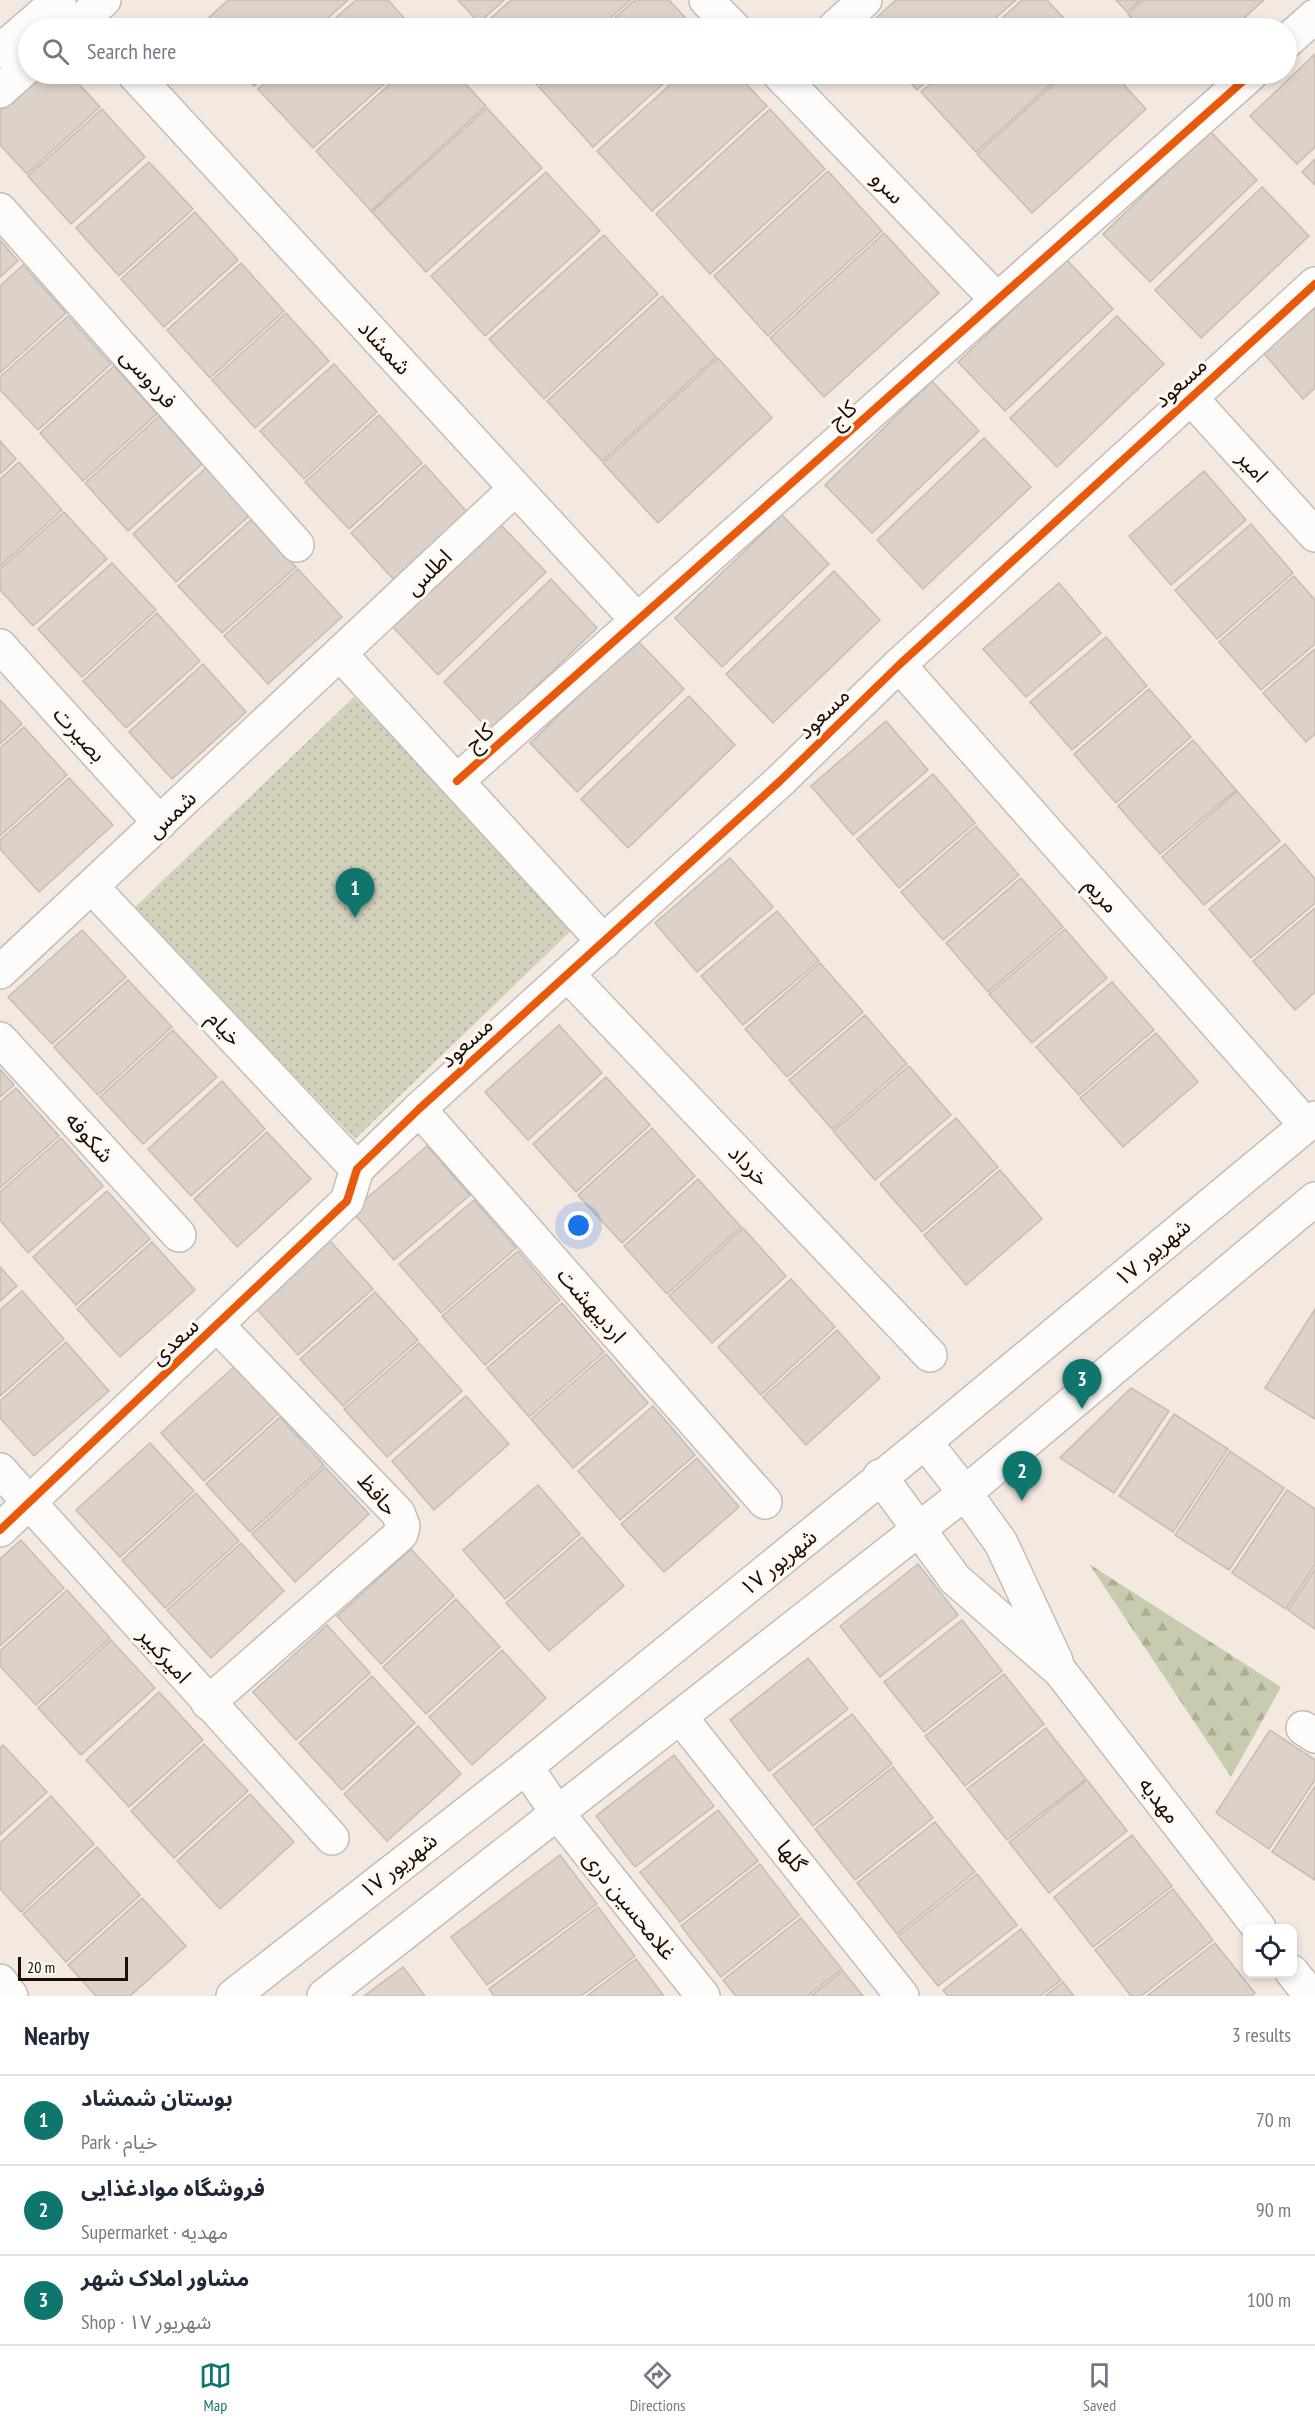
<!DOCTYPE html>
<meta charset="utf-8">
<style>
:root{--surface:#fff;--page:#f2f2f3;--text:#1f2937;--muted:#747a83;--line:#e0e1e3;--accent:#0f766e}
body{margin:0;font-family:"PT Sans Narrow","Noto Sans Arabic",sans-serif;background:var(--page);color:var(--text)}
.controls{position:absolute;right:18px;bottom:18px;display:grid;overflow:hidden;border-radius:12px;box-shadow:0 3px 9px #0003}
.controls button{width:54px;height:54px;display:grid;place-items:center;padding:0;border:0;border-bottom:2px solid var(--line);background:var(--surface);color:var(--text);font:30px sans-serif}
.scale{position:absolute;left:18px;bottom:15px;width:110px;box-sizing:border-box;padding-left:6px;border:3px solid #1a0f07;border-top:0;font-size:16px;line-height:21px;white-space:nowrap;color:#1a0f07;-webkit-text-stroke:4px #fff8f3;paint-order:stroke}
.you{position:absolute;left:579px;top:1226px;width:21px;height:21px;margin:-15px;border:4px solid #fff;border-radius:50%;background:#1a73e8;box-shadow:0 0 0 9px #1a73e833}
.badge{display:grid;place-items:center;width:39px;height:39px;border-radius:50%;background:var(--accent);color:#fff;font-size:20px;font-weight:700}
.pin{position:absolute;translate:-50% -50px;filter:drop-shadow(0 2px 3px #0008)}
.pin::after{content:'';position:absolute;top:32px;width:21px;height:18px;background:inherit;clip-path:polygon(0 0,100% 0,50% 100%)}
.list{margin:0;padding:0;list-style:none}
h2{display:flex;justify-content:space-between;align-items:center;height:78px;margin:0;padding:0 24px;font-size:26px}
h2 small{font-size:20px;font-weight:400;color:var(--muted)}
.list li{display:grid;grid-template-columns:39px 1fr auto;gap:18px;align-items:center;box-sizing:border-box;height:90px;padding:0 24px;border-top:2px solid var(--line)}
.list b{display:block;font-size:22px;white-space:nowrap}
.list p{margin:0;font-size:20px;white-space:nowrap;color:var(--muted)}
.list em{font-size:20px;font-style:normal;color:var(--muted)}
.icon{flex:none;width:33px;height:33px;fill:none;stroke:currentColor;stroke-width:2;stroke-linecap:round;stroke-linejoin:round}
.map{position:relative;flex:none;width:1315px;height:1996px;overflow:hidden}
.search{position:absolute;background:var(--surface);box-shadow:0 3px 9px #0003;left:18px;right:18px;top:18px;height:66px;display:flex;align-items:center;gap:15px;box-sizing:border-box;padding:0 21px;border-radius:33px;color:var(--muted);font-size:22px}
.sheet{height:348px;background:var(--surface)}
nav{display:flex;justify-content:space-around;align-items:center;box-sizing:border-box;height:84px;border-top:2px solid var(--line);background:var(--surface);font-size:16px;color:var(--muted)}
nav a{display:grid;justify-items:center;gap:3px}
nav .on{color:var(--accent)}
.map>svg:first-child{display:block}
.forest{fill:url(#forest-firs)}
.park{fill:url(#park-dots)}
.building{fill:#ddd2c9;stroke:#c6bcb3;stroke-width:1.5}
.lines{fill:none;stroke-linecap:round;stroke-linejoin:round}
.street-casing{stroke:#c6bcb4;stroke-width:36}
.secondary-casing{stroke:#c6bcb4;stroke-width:36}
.street{stroke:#fdfcfa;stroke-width:33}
.secondary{stroke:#fdfcfa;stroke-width:33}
.cycleway-casing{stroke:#fff8f3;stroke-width:11}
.cycleway{stroke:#e8590c;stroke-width:8}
.labels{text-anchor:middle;stroke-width:6;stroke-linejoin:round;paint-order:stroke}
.street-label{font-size:22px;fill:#1a0f07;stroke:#fff8f3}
</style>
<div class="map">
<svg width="1315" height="1996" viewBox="0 0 1315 1996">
<defs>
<pattern id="forest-firs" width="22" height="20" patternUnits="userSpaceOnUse" patternTransform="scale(1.5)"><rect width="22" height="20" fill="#c9cbae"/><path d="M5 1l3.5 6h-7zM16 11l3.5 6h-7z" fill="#acad94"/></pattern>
<pattern id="park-dots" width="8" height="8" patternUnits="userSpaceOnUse" patternTransform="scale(1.5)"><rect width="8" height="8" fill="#d1d1bc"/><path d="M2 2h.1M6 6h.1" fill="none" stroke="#b3b2a0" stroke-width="1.8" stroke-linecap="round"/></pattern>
</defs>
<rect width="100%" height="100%" fill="#f4e9e1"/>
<path class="forest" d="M1089,1564l192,123 -50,90z"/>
<path class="park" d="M354,697l221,230 -220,212 -221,-231z"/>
<g class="building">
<path d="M228,0h120l-31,28h-114l-3,-2z"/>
<path d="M356,0h32l25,28h-89z"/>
<path d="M458,0h46l-25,23z"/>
<path d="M511,0h120l-32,28h-113l-3,-3z"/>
<path d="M635,0h34l26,28h-92z"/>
<path d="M896,0h120l-32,28h-119z"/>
<path d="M1022,0h25l26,28h-82z"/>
<path d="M1116,0h24l-13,12z"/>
<path d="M1143,0h121l-31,28h-91l-14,-14z"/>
<path d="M1315,54v93l-18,17 -47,-48z"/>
<path d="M42,74h28l30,33 -73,67 -27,-29v-34z"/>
<path d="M243,74h25l-14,12z"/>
<path d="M275,74h120l-82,74 -55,-59z"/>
<path d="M401,74h55l30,32 -115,105 -55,-60z"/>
<path d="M526,74h24l-13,11z"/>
<path d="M554,74h120l-81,73 -54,-60z"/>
<path d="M682,74h55l30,32 -115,105 -55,-60z"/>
<path d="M903,74h32l-18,16z"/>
<path d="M942,74h120l-86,78 -55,-60z"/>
<path d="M1065,74h49l32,35 -114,104 -55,-59z"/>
<path d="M487,108l55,60 -116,104 -54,-60z"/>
<path d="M102,109l43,48 -74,67 -43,-48z"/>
<path d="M770,109l55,60 -115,105 -54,-60z"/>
<path d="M1210,131l47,49 -107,102 -47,-48z"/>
<path d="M1315,159v26l-13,-13z"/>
<path d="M149,162l44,47 -74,67 -43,-48z"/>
<path d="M828,171l54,60 -114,105 -54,-60z"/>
<path d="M546,172l54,59 -115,105 -54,-60z"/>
<path d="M1262,187l47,49 -108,102 -46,-48z"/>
<path d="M195,212l43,48 -74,67 -43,-48z"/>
<path d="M884,233l55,60 -115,104 -54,-59z"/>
<path d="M604,235l54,59 -114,105 -55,-60z"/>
<path d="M0,240l18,21 -18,16z"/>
<path d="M1066,259l47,50 -108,102 -47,-49z"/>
<path d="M241,263l43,48 -74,67 -43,-48z"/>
<path d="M23,265l43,48 -66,60v-87z"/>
<path d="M662,296l54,61 -114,104 -55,-60z"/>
<path d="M1315,303v85l-12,11 -42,-49z"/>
<path d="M286,313l43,48 -74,67 -43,-48z"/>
<path d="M68,316l43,48 -73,66 -38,-40v-13z"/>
<path d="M1117,316l47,48 -107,103 -47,-49z"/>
<path d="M718,358l54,60 -114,105 -55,-60z"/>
<path d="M334,364l43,48 -73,67 -44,-48z"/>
<path d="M114,366l43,48 -74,67 -43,-48z"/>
<path d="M932,381l47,50 -107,102 -47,-48z"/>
<path d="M379,415l43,48 -73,66 -44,-47z"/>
<path d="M159,416l43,48 -74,67 -43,-48z"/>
<path d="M984,438l47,49 -108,102 -46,-49z"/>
<path d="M0,441l16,18 -16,15z"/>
<path d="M19,462l43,48 -62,56v-87z"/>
<path d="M425,465l43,48 -74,67 -43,-47z"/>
<path d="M207,467l43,48 -74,67 -43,-48z"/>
<path d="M1204,471l42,49 -75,65 -42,-49z"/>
<path d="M64,512l43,47 -74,67 -33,-36v-21z"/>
<path d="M782,515l47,49 -107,103 -47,-49z"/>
<path d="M252,519l44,48 -74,66 -44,-47z"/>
<path d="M499,523l47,49 -108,103 -46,-49z"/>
<path d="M1251,524l42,49 -76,66 -42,-49z"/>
<path d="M112,563l44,47 -74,67 -44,-48z"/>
<path d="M298,569l44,48 -74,67 -44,-48z"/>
<path d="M834,571l46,49 -107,103 -47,-49z"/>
<path d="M1294,576l21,24v44l-54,46 -42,-48z"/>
<path d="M551,579l46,49 -107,103 -46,-49z"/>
<path d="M1059,583l42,50 -75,64 -43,-48z"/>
<path d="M157,613l43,48 -74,67 -43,-47z"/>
<path d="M1106,637l41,49 -75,64 -42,-48z"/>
<path d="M637,640l47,49 -107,103 -47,-49z"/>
<path d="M1315,649v85l-9,8 -43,-49z"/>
<path d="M203,664l43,48 -74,67 -43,-47z"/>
<path d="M1149,689l42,48 -75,66 -42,-49z"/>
<path d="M689,696l46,49 -107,103 -47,-49z"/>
<path d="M0,700l22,24 -22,20z"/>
<path d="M886,721l42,49 -75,65 -42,-49z"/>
<path d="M24,727l43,48 -67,61v-88z"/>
<path d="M1193,740l43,50 -76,64 -42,-48z"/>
<path d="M933,774l42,49 -76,65 -42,-49z"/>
<path d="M69,778l44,47 -74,67 -39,-43v-9z"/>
<path d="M1237,791l43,50 -76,64 -42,-48z"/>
<path d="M976,826l43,49 -76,65 -42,-48z"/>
<path d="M1285,844l30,35v24l-64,55 -42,-49z"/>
<path d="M730,858l43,49 -76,65 -42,-49z"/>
<path d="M1021,878l42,49 -75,65 -42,-49z"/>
<path d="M1315,908v84l-20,18 -42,-49z"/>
<path d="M777,911l42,50 -76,64 -42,-49z"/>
<path d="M1065,929l42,49 -75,65 -43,-49z"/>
<path d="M82,930l44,47 -74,67 -44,-47z"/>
<path d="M820,963l43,49 -76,65 -42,-48z"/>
<path d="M128,980l44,47 -74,68 -44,-48z"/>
<path d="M1112,982l42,48 -75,65 -43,-48z"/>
<path d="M865,1015l42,49 -75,65 -43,-49z"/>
<path d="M559,1025l43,48 -74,67 -43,-48z"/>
<path d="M173,1030l44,47 -74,67 -43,-47z"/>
<path d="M1156,1033l42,49 -75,65 -43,-49z"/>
<path d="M909,1066l42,49 -76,65 -42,-49z"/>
<path d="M0,1069l14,16 -14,12z"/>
<path d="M606,1077l44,48 -74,67 -43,-48z"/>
<path d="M222,1081l43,48 -74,67 -43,-47z"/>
<path d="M16,1088l43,48 -59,52v-86z"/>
<path d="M956,1118l42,49 -76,65 -42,-48z"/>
<path d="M652,1128l43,48 -73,67 -44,-48z"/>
<path d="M267,1132l44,47 -74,68 -43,-48z"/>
<path d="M61,1138l42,48 -75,67 -28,-33v-28z"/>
<path d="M427,1146l43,49 -76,65 -42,-49z"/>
<path d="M1000,1170l42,49 -76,66 -42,-50z"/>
<path d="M698,1179l43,48 -74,67 -43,-48z"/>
<path d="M107,1191l43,48 -74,66 -43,-48z"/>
<path d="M474,1200l42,48 -75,65 -42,-49z"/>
<path d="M743,1228l43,48 -74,67 -43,-47z"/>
<path d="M330,1241l43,48 -75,66 -43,-48z"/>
<path d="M152,1242l43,48 -75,67 -43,-48z"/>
<path d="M518,1251l42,49 -75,65 -43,-49z"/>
<path d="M0,1267l17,19 -17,15z"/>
<path d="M791,1279l44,48 -74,68 -43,-48z"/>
<path d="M22,1291l42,48 -64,57v-86z"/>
<path d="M375,1292l43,48 -75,66 -43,-47z"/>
<path d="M562,1303l42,49 -75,65 -42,-49z"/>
<path d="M1315,1309v110l-50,-31z"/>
<path d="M837,1330l43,48 -74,67 -43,-48z"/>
<path d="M66,1342l43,49 -75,65 -34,-38v-17z"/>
<path d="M419,1343l43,48 -75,66 -43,-48z"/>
<path d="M606,1354l42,49 -75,65 -42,-49z"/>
<path d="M235,1366l43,48 -74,67 -43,-48z"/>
<path d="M1131,1388l38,23 -55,82 -54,-35z"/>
<path d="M466,1396l43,48 -75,66 -42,-49z"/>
<path d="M653,1406l42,49 -75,65 -42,-49z"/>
<path d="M1174,1414l54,35 -55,83 -54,-36z"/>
<path d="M280,1417l44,48 -74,67 -44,-48z"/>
<path d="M150,1443l44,48 -74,66 -44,-47z"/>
<path d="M1230,1451l54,37 -55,82 -54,-35z"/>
<path d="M697,1458l42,49 -75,65 -43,-48z"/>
<path d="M325,1467l44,47 -74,68 -43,-48z"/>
<path d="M538,1485l42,49 -75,65 -42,-49z"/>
<path d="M1287,1490l28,19v56l-29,44 -54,-36z"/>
<path d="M196,1493l43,48 -74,67 -43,-48z"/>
<path d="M582,1537l42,49 -75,65 -43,-48z"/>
<path d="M21,1540l43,48 -64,58v-87z"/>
<path d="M241,1543l43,48 -73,67 -44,-48z"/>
<path d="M411,1549l43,47 -73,68 -44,-48z"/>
<path d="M918,1564l40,51 -78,62 -40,-51z"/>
<path d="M1315,1569v60l-27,-19z"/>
<path d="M67,1590l43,48 -74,67 -36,-39v-15z"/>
<path d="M456,1599l44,48 -74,67 -43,-47z"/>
<path d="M962,1620l40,51 -78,61 -40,-50z"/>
<path d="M327,1625l43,48 -74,67 -43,-48z"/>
<path d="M111,1640l44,48 -74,67 -43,-47z"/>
<path d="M502,1650l44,48 -74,67 -43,-48z"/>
<path d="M808,1658l40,51 -79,62 -39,-51z"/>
<path d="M1004,1674l40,50 -79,62 -40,-50z"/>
<path d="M372,1676l43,47 -73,67 -43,-47z"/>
<path d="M159,1692l44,48 -74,67 -43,-47z"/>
<path d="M852,1714l40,50 -79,62 -40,-51z"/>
<path d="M418,1726l43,48 -74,67 -43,-47z"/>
<path d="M1046,1728l40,51 -79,61 -40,-51z"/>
<path d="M1270,1730l45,30v20l-46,69 -53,-36z"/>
<path d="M204,1744l44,47 -74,67 -43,-47z"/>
<path d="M3,1745l44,47 -47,43v-87z"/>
<path d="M674,1755l40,51 -79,61 -39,-51z"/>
<path d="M893,1767l40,51 -78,62 -40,-51z"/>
<path d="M1087,1780l40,51 -78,62 -40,-51z"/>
<path d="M1315,1786v94l-43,-28z"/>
<path d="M250,1794l44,48 -74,67 -43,-48z"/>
<path d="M51,1796l43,48 -73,68 -21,-23v-46z"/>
<path d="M718,1810l40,51 -78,61 -40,-50z"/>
<path d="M935,1822l40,50 -78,62 -40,-51z"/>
<path d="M1132,1835l40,51 -79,61 -39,-50z"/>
<path d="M97,1847l43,48 -74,67 -43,-48z"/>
<path d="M560,1855l37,49 -110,81 -36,-48z"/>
<path d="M760,1864l39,51 -78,62 -40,-51z"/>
<path d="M977,1874l40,51 -79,61 -40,-50z"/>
<path d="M1173,1889l40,51 -72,56h-10l-36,-46z"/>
<path d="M142,1898l44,48 -56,50h-34l-28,-31z"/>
<path d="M598,1907l37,49 -54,40h-87l-5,-7z"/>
<path d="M801,1918l41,51 -35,27h-71l-13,-16z"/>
<path d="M1021,1929l40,51 -21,16h-92l-5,-6z"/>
<path d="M1215,1943l40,50 -3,3h-105z"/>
<path d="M636,1959l28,37h-77z"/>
<path d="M403,1967l22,29h-61z"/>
<path d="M843,1971l20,25h-52z"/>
<path d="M1063,1982l11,14h-29z"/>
</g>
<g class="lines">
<defs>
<g id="street">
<path d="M706,0l28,28"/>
<path d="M834,28l31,-28"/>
<path d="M1286,42l29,-26"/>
<path d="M134,74l503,546"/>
<path d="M779,74l218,226"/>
<path d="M0,210l297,335"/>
<path d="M1190,397l125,138"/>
<path d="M0,646l160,177"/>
<path d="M341,655l263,287"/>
<path d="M899,665l407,460"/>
<path d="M457,781l794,-707"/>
<path d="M93,888l264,281"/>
<path d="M0,972l515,-483"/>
<path d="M568,975l362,380"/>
<path d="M0,1039l179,196"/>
<path d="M419,1109l346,393"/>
<path d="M0,1470l332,368"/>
<path d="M0,1530l347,-329 10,-32 62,-60 361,-328 119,-116 416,-381"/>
<path d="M208,1703l193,-169 2,-8 -5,-13 -181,-188"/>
<path d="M681,1718l221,278"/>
<path d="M1303,1728l12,8"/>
<path d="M526,1767l32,47 145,182"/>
</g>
<g id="secondary">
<path d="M72,28l32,-28"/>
<path d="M0,51l59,-51"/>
<path d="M0,91l28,-25"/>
<path d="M925,1442l40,51 36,50 55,118"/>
<path d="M880,1476l75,103 105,92 199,257"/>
<path d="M1292,1972l19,24"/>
<path d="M0,1981l11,15"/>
<path d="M233,1996l293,-229 399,-325 390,-324"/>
<path d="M324,1996l641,-503 350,-294"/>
</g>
</defs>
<use href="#street" class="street-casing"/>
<use href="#secondary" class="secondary-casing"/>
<use href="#street" class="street"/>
<use href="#secondary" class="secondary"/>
<defs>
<g id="cycleway">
<path d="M457,781l794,-707"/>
<path d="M0,1530l347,-329 10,-32 62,-60 361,-328 119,-116 416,-381"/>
</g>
</defs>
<use href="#cycleway" class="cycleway-casing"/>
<use href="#cycleway" class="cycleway"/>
</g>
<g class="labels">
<g class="street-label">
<text transform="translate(888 187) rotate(46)" y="8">سرو</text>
<text transform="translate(385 347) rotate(47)" y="8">شمشاد</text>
<text transform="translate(149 378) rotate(48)" y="8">فردوسی</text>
<text transform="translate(1180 382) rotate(-42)" y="8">مسعود</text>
<text transform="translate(842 414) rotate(-42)" y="8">کاج</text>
<text transform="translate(1253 466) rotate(48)" y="8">امیر</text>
<text transform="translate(428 572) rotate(-44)" y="8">اطلس</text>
<text transform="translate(823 713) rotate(-44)" y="8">مسعود</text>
<text transform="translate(80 734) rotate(48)" y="8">بصیرت</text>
<text transform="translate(479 737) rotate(-42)" y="8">کاج</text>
<text transform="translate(171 814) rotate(-43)" y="8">شمس</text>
<text transform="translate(1102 895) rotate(49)" y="8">مریم</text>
<text transform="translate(225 1028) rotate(47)" y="8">خیام</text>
<text transform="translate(466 1042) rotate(-42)" y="8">مسعود</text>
<text transform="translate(90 1137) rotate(48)" y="8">شکوفه</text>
<text transform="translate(749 1165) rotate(46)" y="8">خرداد</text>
<text transform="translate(1152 1252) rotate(-40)" y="8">۱۷ شهریور</text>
<text transform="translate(592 1305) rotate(49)" y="8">اردیبهشت</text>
<text transform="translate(174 1341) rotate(-43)" y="8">سعدی</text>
<text transform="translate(378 1494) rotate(49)" y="8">حافظ</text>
<text transform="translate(778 1562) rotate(-39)" y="8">۱۷ شهریور</text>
<text transform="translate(165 1655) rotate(48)" y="8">امیرکبیر</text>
<text transform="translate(1160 1800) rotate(52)" y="8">مهدیه</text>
<text transform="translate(792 1856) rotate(52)" y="8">گلها</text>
<text transform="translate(398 1865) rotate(-38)" y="8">۱۷ شهریور</text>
<text transform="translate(630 1905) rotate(51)" y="8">غلامحسین دری</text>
</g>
</g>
</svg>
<div class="controls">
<button><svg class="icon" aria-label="locate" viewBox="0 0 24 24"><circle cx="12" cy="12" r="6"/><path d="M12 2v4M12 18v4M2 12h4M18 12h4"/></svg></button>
</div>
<div class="scale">20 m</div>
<div class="you"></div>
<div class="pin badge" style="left:355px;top:918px">1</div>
<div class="pin badge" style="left:1022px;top:1501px">2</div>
<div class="pin badge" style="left:1082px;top:1409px">3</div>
<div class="search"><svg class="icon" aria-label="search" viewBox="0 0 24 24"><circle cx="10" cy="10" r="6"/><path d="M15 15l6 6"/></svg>Search here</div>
</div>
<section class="sheet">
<h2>Nearby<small>3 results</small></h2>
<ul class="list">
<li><span class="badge">1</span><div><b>بوستان شمشاد</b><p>Park · خیام</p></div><em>70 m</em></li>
<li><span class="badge">2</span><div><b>فروشگاه موادغذایی</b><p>Supermarket · مهدیه</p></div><em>90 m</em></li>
<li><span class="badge">3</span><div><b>مشاور املاک شهر</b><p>Shop · ۱۷ شهریور</p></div><em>100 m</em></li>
</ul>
</section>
<nav>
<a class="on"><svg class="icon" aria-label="map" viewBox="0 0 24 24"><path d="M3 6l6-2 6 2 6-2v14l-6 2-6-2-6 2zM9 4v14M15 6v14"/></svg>Map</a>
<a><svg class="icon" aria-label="directions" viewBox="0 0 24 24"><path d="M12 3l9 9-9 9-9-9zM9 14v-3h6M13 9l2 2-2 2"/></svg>Directions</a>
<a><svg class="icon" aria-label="saved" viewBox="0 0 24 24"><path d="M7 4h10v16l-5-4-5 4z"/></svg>Saved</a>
</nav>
